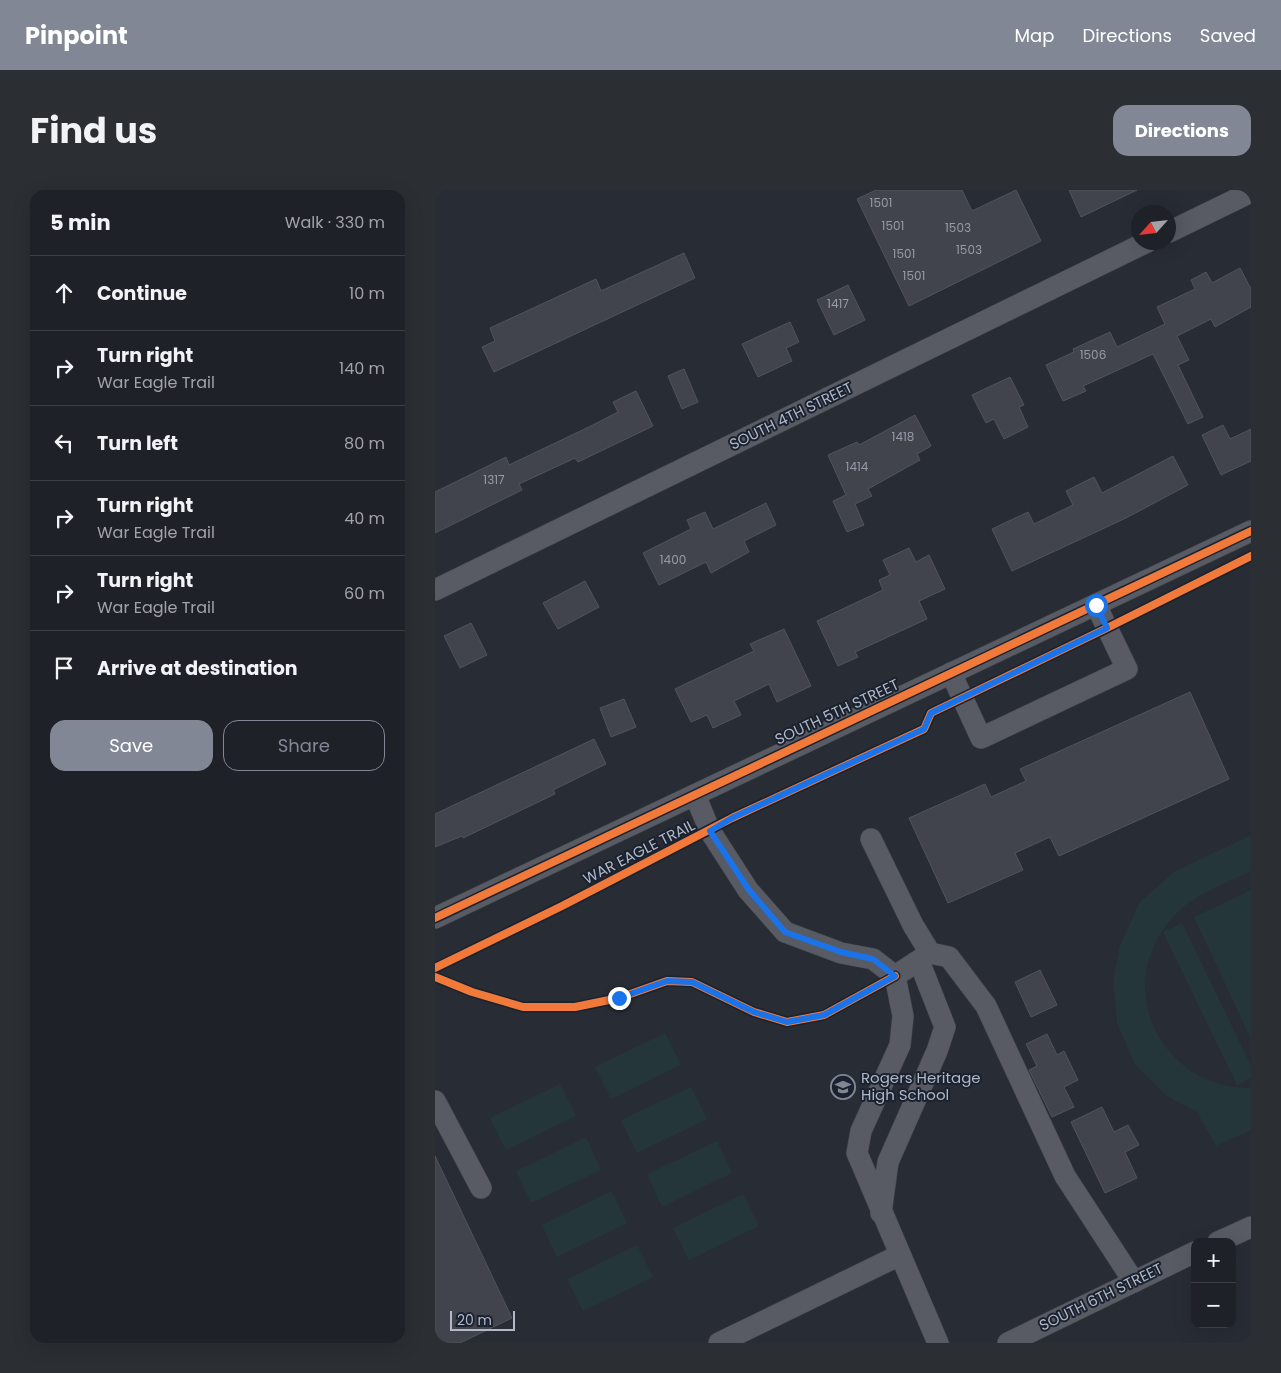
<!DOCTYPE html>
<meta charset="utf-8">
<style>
:root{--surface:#1e2127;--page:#2b2e33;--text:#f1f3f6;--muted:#a1a3a7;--line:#3c3e44;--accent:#818794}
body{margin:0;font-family:Poppins,sans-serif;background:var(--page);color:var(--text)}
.controls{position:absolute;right:15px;bottom:15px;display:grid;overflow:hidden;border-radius:10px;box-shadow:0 5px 20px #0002}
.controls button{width:45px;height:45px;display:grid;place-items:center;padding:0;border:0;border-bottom:1px solid var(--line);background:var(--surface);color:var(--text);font:25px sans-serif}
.compass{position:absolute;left:696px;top:15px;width:45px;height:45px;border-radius:50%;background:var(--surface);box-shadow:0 5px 20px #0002;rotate:243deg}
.scale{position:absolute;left:15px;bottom:12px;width:65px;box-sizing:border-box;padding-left:5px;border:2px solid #b1b8c7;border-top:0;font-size:14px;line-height:18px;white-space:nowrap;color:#b1b8c7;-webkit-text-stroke:4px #1b222f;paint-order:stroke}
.stop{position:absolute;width:15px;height:15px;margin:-11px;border:4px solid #1a73e8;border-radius:50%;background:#fff}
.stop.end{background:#1a73e8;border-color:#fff;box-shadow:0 1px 5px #0008}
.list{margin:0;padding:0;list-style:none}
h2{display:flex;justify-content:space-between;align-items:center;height:65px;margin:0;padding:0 20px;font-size:21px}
h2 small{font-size:16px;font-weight:400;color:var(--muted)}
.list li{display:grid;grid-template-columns:32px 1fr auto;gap:15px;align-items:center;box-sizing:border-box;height:75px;padding:0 20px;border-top:1px solid var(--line)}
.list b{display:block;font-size:19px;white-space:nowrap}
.list p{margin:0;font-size:16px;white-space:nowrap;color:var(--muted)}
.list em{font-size:16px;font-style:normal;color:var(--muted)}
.actions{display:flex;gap:10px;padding:15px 20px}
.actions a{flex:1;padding:11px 0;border:1px solid var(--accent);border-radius:15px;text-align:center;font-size:18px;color:var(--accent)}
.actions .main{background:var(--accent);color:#fff}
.icon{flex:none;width:28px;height:28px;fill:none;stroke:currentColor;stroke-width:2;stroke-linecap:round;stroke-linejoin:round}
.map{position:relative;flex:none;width:816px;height:1153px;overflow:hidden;border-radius:15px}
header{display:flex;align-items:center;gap:30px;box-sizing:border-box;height:70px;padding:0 25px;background:var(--accent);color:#fff}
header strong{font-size:24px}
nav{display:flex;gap:28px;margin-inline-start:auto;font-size:18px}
.intro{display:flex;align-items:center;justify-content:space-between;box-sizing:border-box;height:120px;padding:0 30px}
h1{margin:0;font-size:35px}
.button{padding:12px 22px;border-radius:15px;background:var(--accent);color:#fff;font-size:18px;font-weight:700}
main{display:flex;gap:30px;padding:0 30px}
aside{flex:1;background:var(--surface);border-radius:15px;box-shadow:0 5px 20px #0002}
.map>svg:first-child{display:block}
.green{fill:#25363a}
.building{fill:#41444c;stroke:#50545c}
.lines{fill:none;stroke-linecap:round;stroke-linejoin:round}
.minor-casing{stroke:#44474d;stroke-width:22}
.minor{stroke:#585b63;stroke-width:21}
.cycleway-casing{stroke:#1b222f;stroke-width:11}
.cycleway{stroke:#f17a3a;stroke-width:8}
.route{stroke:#1a73e8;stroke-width:6}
.labels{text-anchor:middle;stroke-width:4;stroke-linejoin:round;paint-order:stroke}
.number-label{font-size:12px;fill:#959ba8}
.street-label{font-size:15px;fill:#b1b8c7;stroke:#1b222f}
.poi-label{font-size:15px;fill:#b1b8c7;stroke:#1b222f;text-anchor:start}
</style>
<header>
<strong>Pinpoint</strong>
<nav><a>Map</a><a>Directions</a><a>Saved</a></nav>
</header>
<div class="intro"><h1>Find us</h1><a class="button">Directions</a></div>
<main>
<aside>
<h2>5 min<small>Walk · 330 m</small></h2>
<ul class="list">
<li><svg class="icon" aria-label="ahead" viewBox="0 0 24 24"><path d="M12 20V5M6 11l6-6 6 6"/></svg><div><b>Continue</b></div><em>10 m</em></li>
<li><svg class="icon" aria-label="right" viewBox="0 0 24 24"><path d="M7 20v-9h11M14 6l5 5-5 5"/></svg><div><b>Turn right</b><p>War Eagle Trail</p></div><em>140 m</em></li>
<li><svg class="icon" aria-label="left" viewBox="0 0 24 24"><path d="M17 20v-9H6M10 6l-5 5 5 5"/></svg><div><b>Turn left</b></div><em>80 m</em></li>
<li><svg class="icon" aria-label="right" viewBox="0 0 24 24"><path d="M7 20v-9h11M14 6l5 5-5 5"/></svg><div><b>Turn right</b><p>War Eagle Trail</p></div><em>40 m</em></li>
<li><svg class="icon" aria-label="right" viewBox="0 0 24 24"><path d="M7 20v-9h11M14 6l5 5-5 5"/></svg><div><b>Turn right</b><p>War Eagle Trail</p></div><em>60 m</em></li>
<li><svg class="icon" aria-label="arrive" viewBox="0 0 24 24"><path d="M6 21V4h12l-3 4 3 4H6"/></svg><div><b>Arrive at destination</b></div></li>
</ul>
<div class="actions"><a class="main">Save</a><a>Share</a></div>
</aside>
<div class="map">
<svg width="816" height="1153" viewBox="0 0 816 1153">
<rect width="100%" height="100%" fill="#282c34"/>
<g class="green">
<path d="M816,645v36c-26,13 -59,24 -78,46 -62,68 -13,172 78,171v42l-35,16 -19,-34 -30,-16 -32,-32 -18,-41 -4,-43 7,-35 20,-43 34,-30z"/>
<path d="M816,700v149l-57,-122z"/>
<path d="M747,733l69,143v12l-14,7 -74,-153z"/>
<path d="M230,843l16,32 -70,34 -16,-32z"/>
<path d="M125,894l16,32 -70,34 -16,-32z"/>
<path d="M256,897l16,32 -70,34 -16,-33z"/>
<path d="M151,947l15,33 -70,33 -15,-32z"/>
<path d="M282,951l15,32 -70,34 -15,-33z"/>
<path d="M176,1001l16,32 -70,34 -15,-32z"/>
<path d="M308,1004l16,32 -70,34 -16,-32z"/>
<path d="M202,1055l16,32 -70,34 -16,-32z"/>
</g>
<g class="building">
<path d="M441,0h86l10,21 44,-21 25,51 -132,65 -52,-107z"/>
<path d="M634,0h68l-56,27z"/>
<path d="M249,63l11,25 -201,94 -12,-25 13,-6 -5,-13 106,-49 5,12z"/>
<path d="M805,78l11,21v18l-36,20 -4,-8 -34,17 12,24 -11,5 25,52 -15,7 -35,-70 -70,32 3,5 -23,10 -17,-36 28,-13 -1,-3 37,-17 7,15 48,-23 -8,-17 38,-18 -4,-9 15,-8 6,11z"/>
<path d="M413,95l17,35 -31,15 -17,-35z"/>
<path d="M355,132l9,20 -13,6 6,13 -34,16 -16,-33z"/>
<path d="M249,179l14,33 -16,7 -14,-33z"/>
<path d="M575,187l14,28 -5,2 9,20 -24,12 -10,-20 -8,4 -14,-28z"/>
<path d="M201,201l17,35 -75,36 -3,-4 -56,26 3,6 -87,43v-41l71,-35 3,8 84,-40 25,-13 -5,-10z"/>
<path d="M480,225l16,31 -14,8 3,6 -52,29 4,7 -17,8 9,21 -17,7 -14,-31 13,-6 -18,-40 29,-13 2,3z"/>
<path d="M788,235l7,14 21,-10v32l-30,14 -19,-40z"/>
<path d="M738,266l15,29 -62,33 -114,53 -20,-42 36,-17 6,12 39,-19 -7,-14 28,-14 8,16z"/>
<path d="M331,313l10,22 -32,16 5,11 -38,21 -5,-11 -47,23 -16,-32 48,-24 -4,-9 18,-8 8,17z"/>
<path d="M474,358l7,14 13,-7 16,34 -26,12 8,18 -72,33 3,5 -20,9 -21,-45 66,-31 -4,-10 11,-5 -7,-15z"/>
<path d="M150,391l14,26 -41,22 -15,-26z"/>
<path d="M36,433l16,32 -27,13 -16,-32z"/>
<path d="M349,439l27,57 -34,16 -8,-18 -35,17 7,14 -28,13 -6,-13 -16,7 -16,-33 79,-38 -4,-7z"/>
<path d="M755,502l39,87 -170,77 -9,-19 -35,16 8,17 -75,33 -39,-85 76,-34 6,13 35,-16 -6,-12z"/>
<path d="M189,509l12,28 -25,10 -11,-29z"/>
<path d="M159,549l12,25 -53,26 2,4 -92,44 -1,-2 -27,11v-33z"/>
<path d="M605,780l17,35 -26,12 -16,-35z"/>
<path d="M612,844l10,21 7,-4 14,29 -14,7 10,20 -22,10 -23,-47 8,-4 -11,-22z"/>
<path d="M667,917l12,25 14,-7 11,20 -14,7 12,26 -32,15 -34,-71z"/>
<path d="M0,966l77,162 -52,25h-25z"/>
</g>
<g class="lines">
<defs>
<g id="minor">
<path d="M734,42l82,-40"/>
<path d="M0,400l712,-348"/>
<path d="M516,483l30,65 146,-69 -31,-64"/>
<path d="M260,605l15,36 38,59 37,42 56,21 32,6 22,17 8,40 -3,29 -39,86 -4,22 81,190"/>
<path d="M436,649l42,86 17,28"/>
<path d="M0,728l816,-387"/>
<path d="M460,786l35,-23 19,4 37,49 79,170 69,106"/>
<path d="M0,911l46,87"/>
<path d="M446,1023l7,-51 49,-111 8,-24 -26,-66"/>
<path d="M783,1052l33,-15"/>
<path d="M284,1153l181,-88"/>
<path d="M573,1153l187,-91"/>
</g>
</defs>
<use href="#minor" class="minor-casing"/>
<use href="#minor" class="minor"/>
<defs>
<g id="cycleway">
<path d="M0,728l816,-387"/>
<path d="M0,778l127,-62 170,-88 192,-89 7,-16 176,-85 144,-72"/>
<path d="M0,787l37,15 51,15h52l44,-9 48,-17 25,1 62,30 33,10 37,-7 71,-39"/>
</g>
</defs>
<use href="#cycleway" class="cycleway-casing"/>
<use href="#cycleway" class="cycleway"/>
</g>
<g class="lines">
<path class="route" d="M184,808l48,-17 25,1 62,30 33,10 37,-7 71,-39 -22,-17 -32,-7 -56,-20 -36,-42 -39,-59 22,-13 192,-89 7,-16 176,-85 -11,-23"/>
</g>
<defs>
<symbol id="school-ring" viewBox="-11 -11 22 22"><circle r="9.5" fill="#1b222f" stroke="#818794" stroke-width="1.5"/><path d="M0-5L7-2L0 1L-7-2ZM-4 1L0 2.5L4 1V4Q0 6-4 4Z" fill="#818794"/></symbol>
</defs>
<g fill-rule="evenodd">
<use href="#school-ring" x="394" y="883" width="28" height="28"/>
</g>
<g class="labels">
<g class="number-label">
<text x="446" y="17">1501</text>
<text x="458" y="40">1501</text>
<text x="523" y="42">1503</text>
<text x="534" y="64">1503</text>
<text x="469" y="68">1501</text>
<text x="479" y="90">1501</text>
<text x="403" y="118">1417</text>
<text x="658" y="169">1506</text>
<text x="468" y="251">1418</text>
<text x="422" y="281">1414</text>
<text x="59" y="294">1317</text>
<text x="238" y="374">1400</text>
</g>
<g class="street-label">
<text transform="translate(356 226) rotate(-26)" y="5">SOUTH 4TH STREET</text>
<text transform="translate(402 522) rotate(-25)" y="5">SOUTH 5TH STREET</text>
<text transform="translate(204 662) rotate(-27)" y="5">WAR EAGLE TRAIL</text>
<text transform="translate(666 1107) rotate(-26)" y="5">SOUTH 6TH STREET</text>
</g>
<g class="poi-label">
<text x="426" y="893">Rogers Heritage<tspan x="426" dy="17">High School</tspan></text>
</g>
</g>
</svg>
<div class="controls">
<button>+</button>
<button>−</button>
</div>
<svg class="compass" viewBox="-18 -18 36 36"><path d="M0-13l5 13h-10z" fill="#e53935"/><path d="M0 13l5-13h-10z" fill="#a1a3a7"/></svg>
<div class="scale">20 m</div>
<div class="stop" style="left:661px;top:415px"></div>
<div class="stop end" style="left:184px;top:808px"></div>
</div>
</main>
